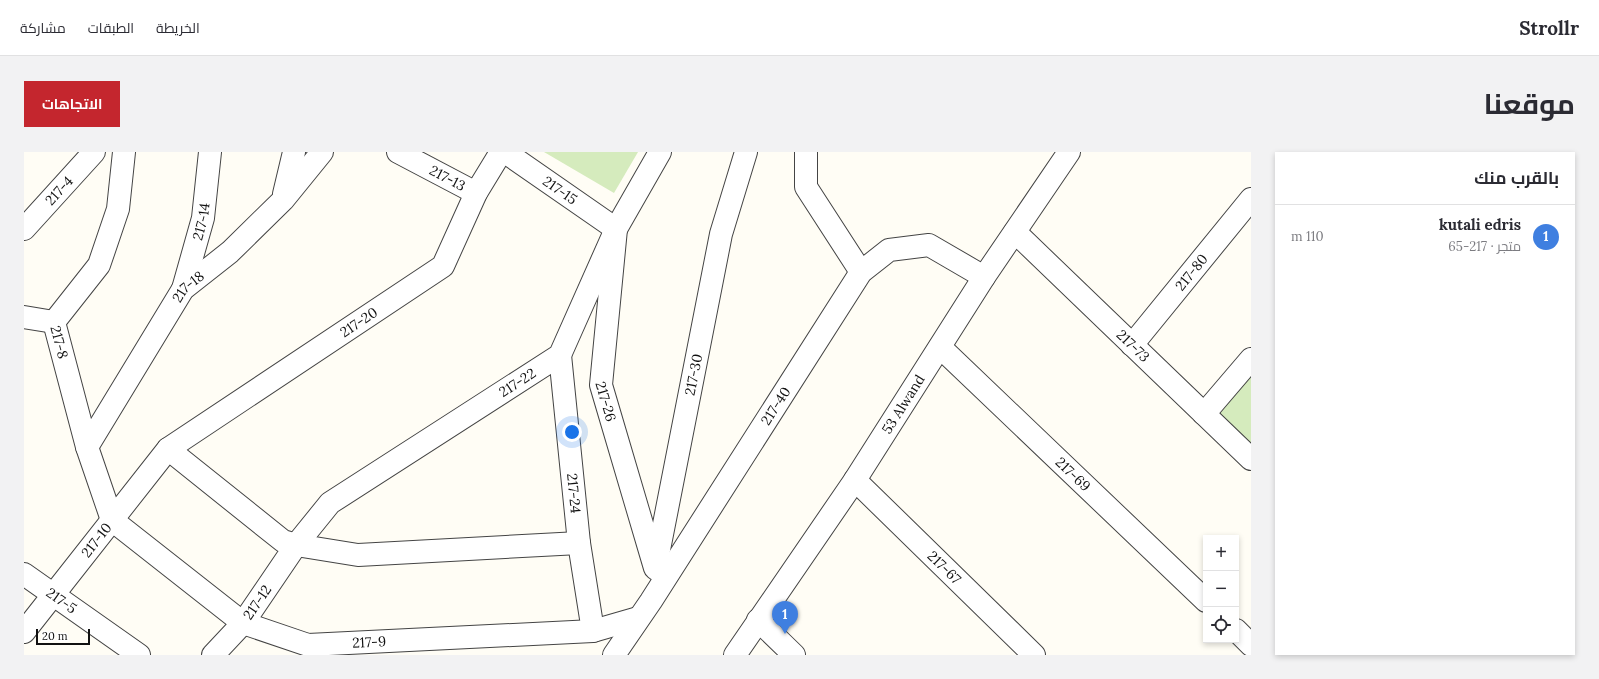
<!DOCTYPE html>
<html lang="ar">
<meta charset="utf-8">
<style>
:root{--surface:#fff;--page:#f2f2f3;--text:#2b2b33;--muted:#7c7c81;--line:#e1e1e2;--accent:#c4262e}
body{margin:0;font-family:Lora,Cairo,serif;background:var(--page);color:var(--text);direction:rtl}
.controls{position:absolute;right:12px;bottom:12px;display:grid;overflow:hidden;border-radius:0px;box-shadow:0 2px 6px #0003}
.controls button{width:36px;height:36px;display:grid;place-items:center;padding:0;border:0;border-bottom:1px solid var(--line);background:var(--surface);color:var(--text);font:20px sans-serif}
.scale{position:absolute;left:12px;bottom:10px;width:54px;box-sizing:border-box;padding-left:4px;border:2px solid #111;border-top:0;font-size:11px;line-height:14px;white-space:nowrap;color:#111;-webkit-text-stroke:3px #fff;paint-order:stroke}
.you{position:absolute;left:548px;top:280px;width:14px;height:14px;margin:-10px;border:3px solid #fff;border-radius:50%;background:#1a73e8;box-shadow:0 0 0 6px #1a73e833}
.badge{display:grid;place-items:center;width:26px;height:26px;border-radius:50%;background:var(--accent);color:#fff;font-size:13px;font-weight:700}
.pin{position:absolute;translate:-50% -33px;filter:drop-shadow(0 1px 2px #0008)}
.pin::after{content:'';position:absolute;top:21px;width:14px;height:12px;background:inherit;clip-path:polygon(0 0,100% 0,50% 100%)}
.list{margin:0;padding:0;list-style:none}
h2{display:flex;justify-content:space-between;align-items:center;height:52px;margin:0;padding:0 16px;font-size:17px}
h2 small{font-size:13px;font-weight:400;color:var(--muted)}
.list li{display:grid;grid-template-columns:26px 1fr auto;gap:12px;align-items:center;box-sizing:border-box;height:64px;padding:0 16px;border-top:1px solid var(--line)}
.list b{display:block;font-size:15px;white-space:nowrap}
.list p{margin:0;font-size:13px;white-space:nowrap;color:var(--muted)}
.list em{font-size:13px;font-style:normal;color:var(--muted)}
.icon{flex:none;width:22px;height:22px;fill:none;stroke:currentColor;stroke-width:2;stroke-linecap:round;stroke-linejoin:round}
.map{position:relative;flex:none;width:1227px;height:503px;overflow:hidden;direction:ltr;border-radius:0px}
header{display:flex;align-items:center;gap:24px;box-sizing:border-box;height:56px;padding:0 20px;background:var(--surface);border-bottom:1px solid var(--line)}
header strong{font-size:19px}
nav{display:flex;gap:22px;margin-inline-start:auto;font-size:14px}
.intro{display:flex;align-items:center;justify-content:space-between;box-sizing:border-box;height:96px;padding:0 24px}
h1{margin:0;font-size:28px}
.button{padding:10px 18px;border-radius:0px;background:var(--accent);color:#fff;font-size:14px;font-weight:700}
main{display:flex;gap:24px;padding:0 24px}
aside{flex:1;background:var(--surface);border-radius:0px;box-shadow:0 2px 6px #0003}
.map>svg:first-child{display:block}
.green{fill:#d5ebbd}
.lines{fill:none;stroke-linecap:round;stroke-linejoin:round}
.minor-casing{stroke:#444;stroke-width:24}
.minor{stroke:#fff;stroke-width:22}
.labels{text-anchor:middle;stroke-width:4;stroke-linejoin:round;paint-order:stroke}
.street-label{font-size:14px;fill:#111;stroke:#fff}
</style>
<header>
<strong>Strollr</strong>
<nav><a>الخريطة</a><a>الطبقات</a><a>مشاركة</a></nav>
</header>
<div class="intro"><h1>موقعنا</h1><a class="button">الاتجاهات</a></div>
<main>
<aside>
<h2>بالقرب منك<small></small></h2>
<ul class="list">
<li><span class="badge" style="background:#3f7fe0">1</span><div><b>kutali edris</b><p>متجر · 217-65</p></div><em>110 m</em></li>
</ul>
</aside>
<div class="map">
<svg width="1227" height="503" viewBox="0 0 1227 503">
<rect width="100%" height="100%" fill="#fffdf5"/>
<g class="green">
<path d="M520,0h94l-24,41z"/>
<path d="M1227,221v80l-38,-40z"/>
</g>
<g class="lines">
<defs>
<g id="minor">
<path id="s1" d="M100,0l-6,57 -19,56 -45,57 33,125 25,73 131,103 65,22 285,-14 45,-13"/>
<path id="s2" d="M374,0l78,41"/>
<path id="s3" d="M481,0l111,77 -15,156 54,183 11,8"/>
<path d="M782,0v35l55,85"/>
<path d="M260,42l10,-42"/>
<path id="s4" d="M0,77l70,-77"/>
<path id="s5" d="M991,80l236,227"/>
<path id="s6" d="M159,137l20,-71 7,-66"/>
<path d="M0,165l30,5"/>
<path id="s7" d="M1108,193l119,-146"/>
<path id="s8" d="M916,195l266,254"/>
<path id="s9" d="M536,203l19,188 14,88"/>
<path d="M1180,262l47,-55"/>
<path id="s10" d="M63,295l96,-158 47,-37 53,-52 39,-48"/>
<path d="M144,297l115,92 13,4 62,10 221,-12"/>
<path id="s11" d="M831,328l179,175"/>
<path id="s12" d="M632,413l65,-331 25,-82"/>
<path id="s13" d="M0,422l115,81"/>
<path d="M734,468l36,35"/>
<path d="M1212,478l15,15"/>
<path id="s14" d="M0,480l144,-183 275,-183 33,-73 25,-41"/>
<path id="s15" d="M189,503l30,-32 53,-78 34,-42 230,-148 56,-126 44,-77"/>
<path id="s16" d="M590,503l37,-54 210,-329 28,-22 40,-5 55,32"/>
<path id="s17" d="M711,503l120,-175 129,-203 85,-125"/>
</g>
</defs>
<use href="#minor" class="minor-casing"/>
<use href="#minor" class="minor"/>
</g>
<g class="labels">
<g class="street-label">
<text dy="5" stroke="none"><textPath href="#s2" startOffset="56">217-13</textPath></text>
<text dy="5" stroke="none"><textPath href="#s4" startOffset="52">217-4</textPath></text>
<text dy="5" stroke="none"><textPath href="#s3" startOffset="67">217-15</textPath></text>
<text dy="5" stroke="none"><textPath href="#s6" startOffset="70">217-14</textPath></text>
<text dy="5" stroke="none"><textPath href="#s7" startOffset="94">217-80</textPath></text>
<text dy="5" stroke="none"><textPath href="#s10" startOffset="190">217-18</textPath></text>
<text dy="5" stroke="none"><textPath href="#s14" startOffset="462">217-20</textPath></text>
<text dy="5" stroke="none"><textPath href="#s1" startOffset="210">217-8</textPath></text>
<text dy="5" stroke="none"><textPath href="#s5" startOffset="164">217-73</textPath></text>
<text dy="5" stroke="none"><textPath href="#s12" startOffset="194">217-30</textPath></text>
<text dy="5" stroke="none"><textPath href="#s15" startOffset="415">217-22</textPath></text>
<text dy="5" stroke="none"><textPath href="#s3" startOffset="309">217-26</textPath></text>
<text dy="5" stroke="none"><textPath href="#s17" startOffset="302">53 Alwand</textPath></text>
<text dy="5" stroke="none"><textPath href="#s16" startOffset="297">217-40</textPath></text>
<text dy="5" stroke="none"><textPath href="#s8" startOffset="184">217-69</textPath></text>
<text dy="5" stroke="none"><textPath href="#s9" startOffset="139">217-24</textPath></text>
<text dy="5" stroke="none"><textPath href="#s14" startOffset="117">217-10</textPath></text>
<text dy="5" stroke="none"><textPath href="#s11" startOffset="125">217-67</textPath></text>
<text dy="5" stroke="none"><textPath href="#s13" startOffset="46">217-5</textPath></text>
<text dy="5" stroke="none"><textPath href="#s15" startOffset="69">217-12</textPath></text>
<text dy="5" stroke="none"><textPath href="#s1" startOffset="692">217-9</textPath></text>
</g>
</g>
</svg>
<div class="controls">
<button>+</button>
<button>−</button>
<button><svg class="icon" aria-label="locate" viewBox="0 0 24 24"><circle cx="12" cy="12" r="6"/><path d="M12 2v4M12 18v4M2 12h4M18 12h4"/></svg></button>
</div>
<div class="scale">20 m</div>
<div class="you"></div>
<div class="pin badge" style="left:761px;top:482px;background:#3f7fe0">1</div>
</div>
</main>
